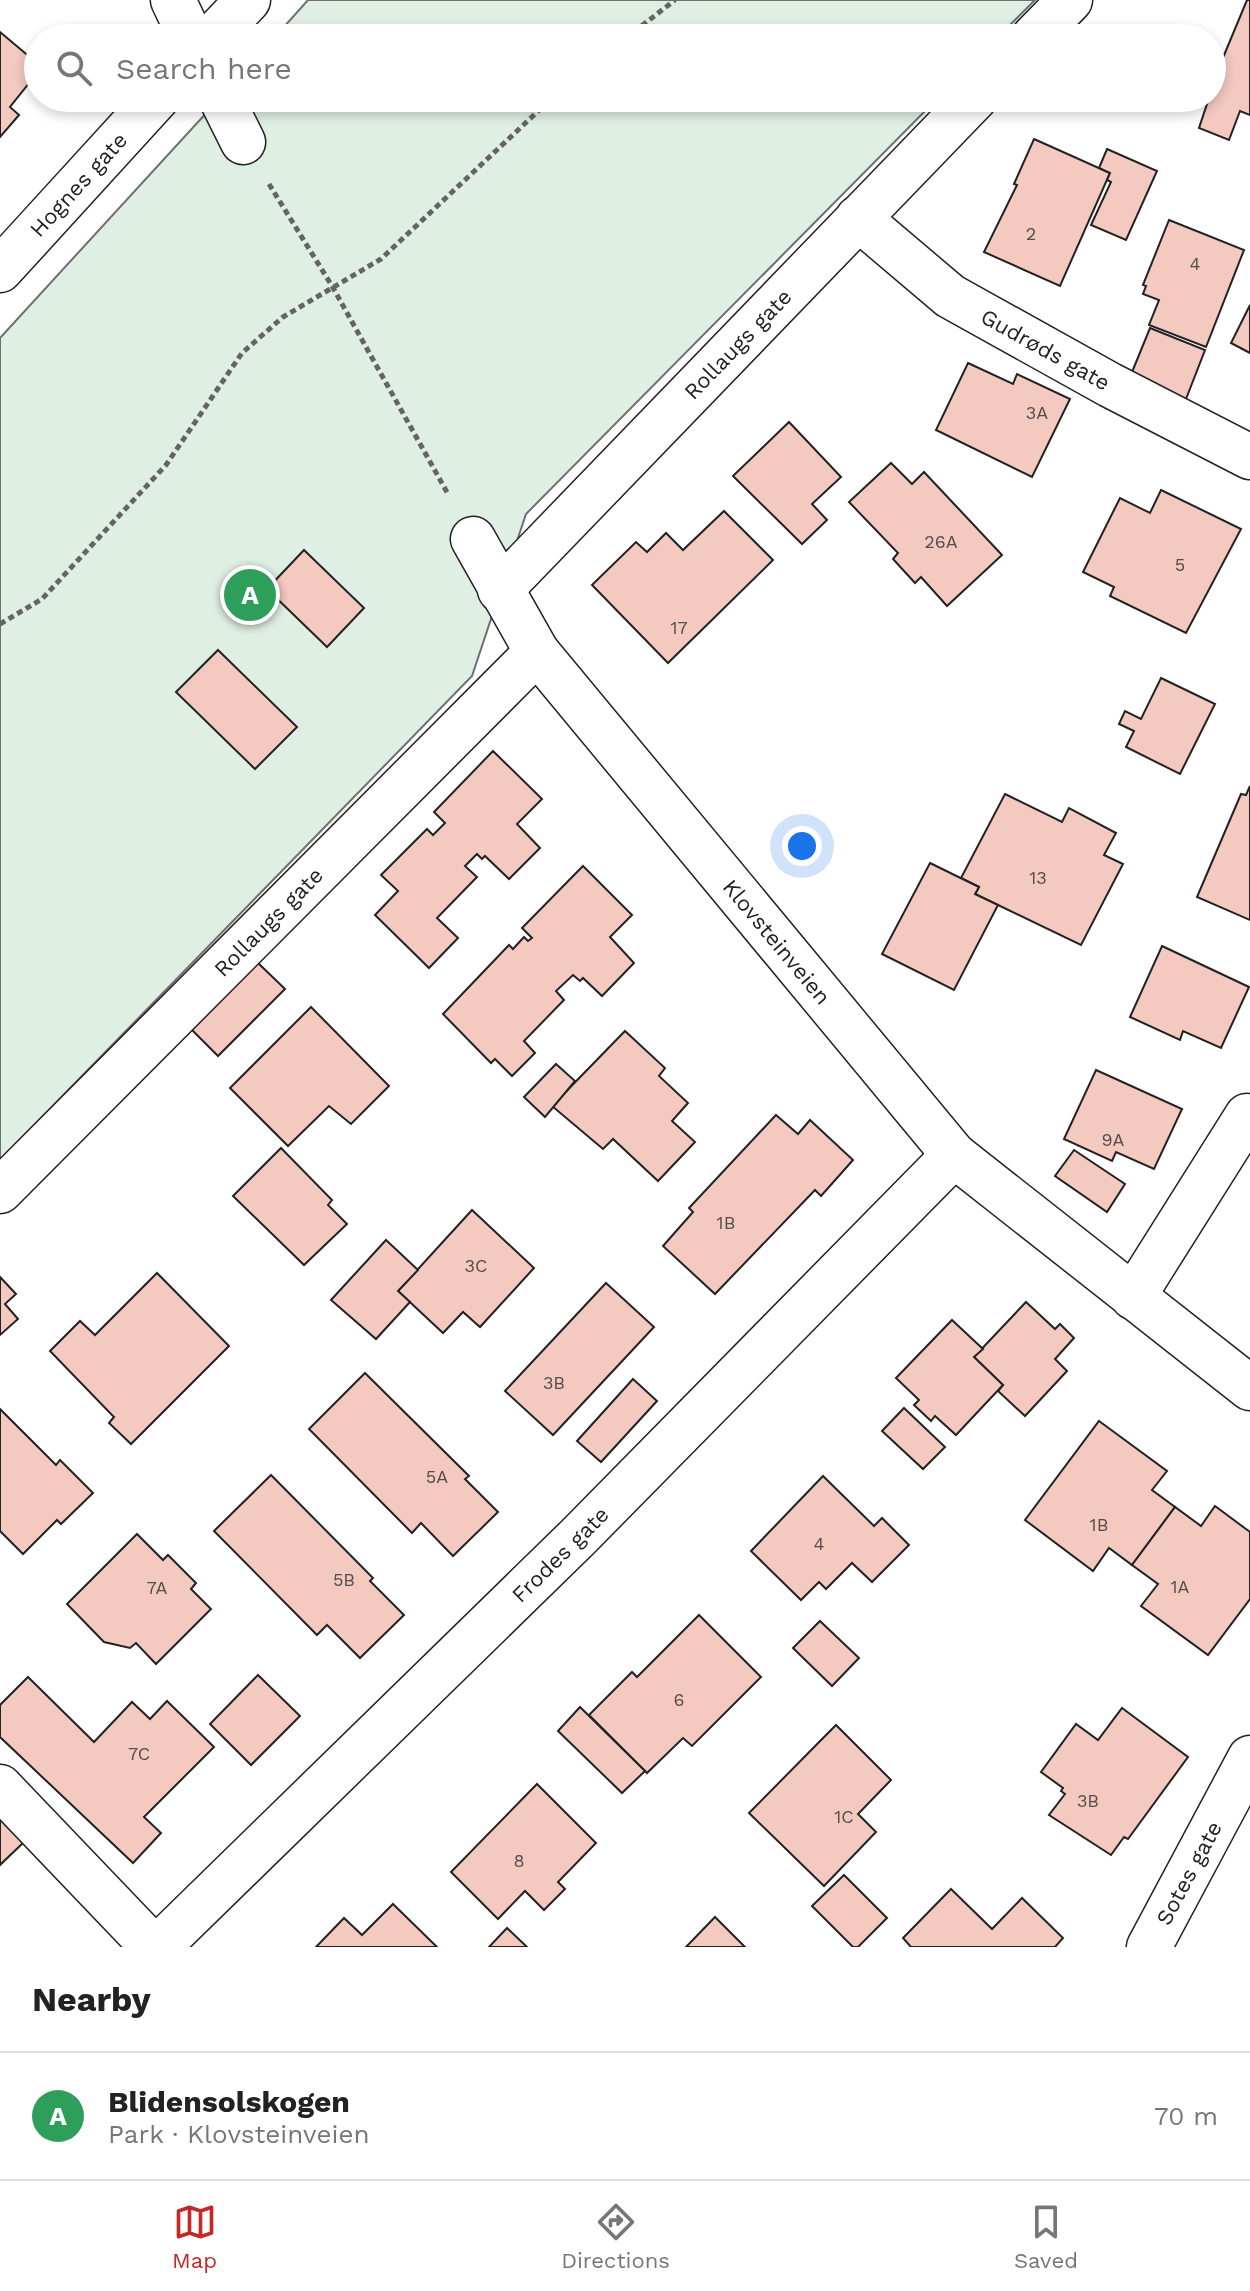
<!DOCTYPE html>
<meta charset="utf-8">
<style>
:root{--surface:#fff;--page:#f6f6f6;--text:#222;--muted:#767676;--line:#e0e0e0;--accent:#c62828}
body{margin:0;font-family:"Work Sans",sans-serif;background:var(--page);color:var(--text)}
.you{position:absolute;left:802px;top:846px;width:28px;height:28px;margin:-20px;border:6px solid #fff;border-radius:50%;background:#1a73e8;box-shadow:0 0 0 12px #1a73e833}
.badge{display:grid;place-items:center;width:52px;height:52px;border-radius:50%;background:var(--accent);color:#fff;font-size:26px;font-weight:700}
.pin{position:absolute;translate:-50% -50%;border:4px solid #fff;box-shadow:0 2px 8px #0006}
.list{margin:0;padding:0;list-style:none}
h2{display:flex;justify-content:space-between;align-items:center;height:104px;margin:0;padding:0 32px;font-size:34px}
h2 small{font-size:26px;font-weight:400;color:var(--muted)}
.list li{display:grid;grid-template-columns:52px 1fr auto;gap:24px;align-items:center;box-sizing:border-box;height:128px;padding:0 32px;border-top:2px solid var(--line)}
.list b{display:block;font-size:30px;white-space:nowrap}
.list p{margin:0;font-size:26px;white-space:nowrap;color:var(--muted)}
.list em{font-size:26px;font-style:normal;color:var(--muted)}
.icon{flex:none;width:44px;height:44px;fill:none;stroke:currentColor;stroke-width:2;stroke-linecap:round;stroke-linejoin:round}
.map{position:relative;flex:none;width:1250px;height:1947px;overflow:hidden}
.search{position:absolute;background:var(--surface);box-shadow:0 4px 12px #0003;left:24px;right:24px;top:24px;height:88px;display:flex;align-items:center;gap:20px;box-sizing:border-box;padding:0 28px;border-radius:44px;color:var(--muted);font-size:30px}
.sheet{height:232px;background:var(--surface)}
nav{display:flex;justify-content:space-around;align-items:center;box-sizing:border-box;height:112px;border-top:2px solid var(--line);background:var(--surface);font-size:22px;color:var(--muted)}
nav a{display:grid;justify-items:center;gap:4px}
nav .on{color:var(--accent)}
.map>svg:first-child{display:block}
.green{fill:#e0efe3;stroke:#6f6f6f;stroke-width:2}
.building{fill:#f3c9c0;stroke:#222;stroke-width:2}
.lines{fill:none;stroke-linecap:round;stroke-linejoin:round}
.minor-casing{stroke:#222;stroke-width:47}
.path{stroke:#646464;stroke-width:5;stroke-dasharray:6 4;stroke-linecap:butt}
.minor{stroke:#fff;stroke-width:44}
.labels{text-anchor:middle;stroke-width:6;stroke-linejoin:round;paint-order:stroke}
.number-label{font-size:18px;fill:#564c4a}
.street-label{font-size:22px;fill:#222;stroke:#fff}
</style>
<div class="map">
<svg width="1250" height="1947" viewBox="0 0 1250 1947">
<rect width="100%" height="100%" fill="#fff"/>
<g class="green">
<path d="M308,0h727l-38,38h-723z"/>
<path d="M220,98h718l-412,416 -54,162 -472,484v-822z"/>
</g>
<g class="building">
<path d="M1247,0h3v115l-10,-4 -11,29 -30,-12 10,-30h3v-14z"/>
<path d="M0,32l38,32v8l-28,35 9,8 -19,22z"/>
<path d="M1034,139l76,34 -50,113 -76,-34 33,-67 -3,-1z"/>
<path d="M1107,149l50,22 -31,69 -35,-15 20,-43 -4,-2 3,-7 -11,-5z"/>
<path d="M1169,220l75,30 -38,97 -57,-22 10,-25 -16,-6 3,-8 -3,-1z"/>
<path d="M1250,305v48l-19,-10z"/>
<path d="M1150,328l55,22 -19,49 -56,-22z"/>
<path d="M968,363l45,21 4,-10 53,25 -38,78 -96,-47z"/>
<path d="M789,422l52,55 -29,27 15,16 -25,24 -69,-68z"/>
<path d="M891,463l21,21 12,-12 78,83 -55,51 -26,-29 -6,6 -22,-24 5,-6 -49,-51z"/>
<path d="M1161,490l80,39 -55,104 -76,-37 4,-9 -31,-15 37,-74 30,15z"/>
<path d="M724,511l49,49 -105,103 -76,-78 44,-43 11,10 19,-19 17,17z"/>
<path d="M304,550l60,58 -37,39 -60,-58z"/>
<path d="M218,650l79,77 -42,42 -79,-77z"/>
<path d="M1161,678l54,26 -35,70 -54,-27 8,-16 -15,-7 6,-13 16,8z"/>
<path d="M493,751l49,48 -25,25 23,24 -31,31 -24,-23 -3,3 -5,-5 -12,12 12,11 -40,41 21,20 -29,30 -54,-53 23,-24 -17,-16 46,-46 6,6 12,-12 -11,-11z"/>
<path d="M1250,786v134l-53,-23 44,-103 5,1z"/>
<path d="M1005,794l57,28 7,-14 47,25 -12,22 19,9 -42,81 -106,-51 4,-7 -18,-9z"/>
<path d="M930,863l49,24 -4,7 23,11 -44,85 -72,-36z"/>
<path d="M583,866l49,49 -22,22 24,26 -32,33 -19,-18 -3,3 -7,-6 -17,16 8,9 -40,41 11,12 -23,23 -17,-17 -4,4 -48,-49 66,-69 4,4 11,-12 4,4 4,-3 -10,-10z"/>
<path d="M1162,946l87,41 -28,61 -38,-17 -3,9 -50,-23z"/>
<path d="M256,961l29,28 -67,67 -28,-28z"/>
<path d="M311,1007l78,79 -38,38 -22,-18 -41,40 -58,-58z"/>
<path d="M625,1031l40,37 -6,8 29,27 -16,18 23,21 -37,39 -45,-42 -10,10 -51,-43z"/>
<path d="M556,1064l19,17 -30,36 -21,-20z"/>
<path d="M1096,1070l86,39 -28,60 -38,-17 -4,9 -48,-22z"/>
<path d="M776,1115l22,19 12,-14 43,40 -32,36 -6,-6 -100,104 -52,-48 30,-34 -4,-4z"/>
<path d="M281,1148l51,52 -4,5 19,19 -43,41 -71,-69z"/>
<path d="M1074,1150l51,34 -18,28 -52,-36z"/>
<path d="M472,1210l62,58 -54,59 -17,-15 -20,21 -45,-42z"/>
<path d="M386,1240l32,30 -20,21 12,11 -34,37 -45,-39z"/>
<path d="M157,1273l72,73 -98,98 -22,-21 5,-6 -64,-66 30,-30 15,14z"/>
<path d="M0,1277l16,17 -11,10 13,15 -18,16z"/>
<path d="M606,1283l48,44 -101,108 -48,-44z"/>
<path d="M1026,1302l29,27 5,-5 14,14 -19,21 12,12 -42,45 -27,-25 5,-6 -29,-28z"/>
<path d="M952,1320l31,29 -9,8 29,28 -47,50 -21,-19 -4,5 -17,-16 5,-5 -23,-22z"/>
<path d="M365,1373l104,103 -4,3 33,33 -45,44 -32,-33 -9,10 -103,-104z"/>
<path d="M633,1379l24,22 -56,61 -24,-21z"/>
<path d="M904,1408l41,39 -22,22 -41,-38z"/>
<path d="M0,1409l56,56 4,-5 33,33 -32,31 -4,-4 -34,34 -23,-23z"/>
<path d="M1099,1421l68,50 -15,19 23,17 -43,58 -23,-17 -16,23 -68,-51z"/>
<path d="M271,1475l102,103 -3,3 34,34 -44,43 -33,-33 -10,10 -103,-104z"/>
<path d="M823,1476l51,50 8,-8 27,27 -37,37 -20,-19 -26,26 -7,-7 -18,18 -50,-49z"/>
<path d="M1215,1506l35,26v67l-42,56 -67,-49 17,-22 -26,-19 43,-58 26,19z"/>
<path d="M137,1534l26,26 5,-5 28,28 -5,6 20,20 -55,55 -20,-21 -6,5 -26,-6 -37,-38z"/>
<path d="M699,1615l62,62 -69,69 -9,-8 -36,35 -58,-58 43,-43 5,5z"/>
<path d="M820,1621l39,37 -27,28 -39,-38z"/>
<path d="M258,1675l42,41 -49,49 -41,-41z"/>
<path d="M28,1677l66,65 38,-40 18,17 17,-18 47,46 -70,70 17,16 -28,30 -133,-126v-32z"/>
<path d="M580,1707l65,64 -23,22 -64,-62z"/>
<path d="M1122,1708l66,49 -60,82 -4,-2 -13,18 -62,-40 16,-21 -4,-3 2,-3 -22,-16 35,-48 22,16z"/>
<path d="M836,1725l55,55 -33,34 18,18 -52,54 -75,-73z"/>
<path d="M537,1784l59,59 -38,39 7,7 -21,21 -19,-19 -27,28 -47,-47z"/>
<path d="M0,1818l24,24 -24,23z"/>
<path d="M844,1875l43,43 -29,29h-5l-41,-41z"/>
<path d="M951,1889l41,40 30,-31 41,40 -8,9h-144l-8,-9z"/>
<path d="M393,1904l44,43h-121l28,-29 18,17z"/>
<path d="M715,1917l30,30h-59z"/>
<path d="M507,1928l20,19h-38z"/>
</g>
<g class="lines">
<defs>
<g id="minor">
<path d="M173,0l18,38"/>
<path d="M212,38l36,-38"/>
<path d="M1033,38l37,-38"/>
<path d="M221,98l22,44"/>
<path id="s1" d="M858,218l92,78 160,89 140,72"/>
<path id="s2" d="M0,270l157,-172"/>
<path id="s3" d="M473,539l64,113 417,503 296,233"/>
<path id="s4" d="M500,590l475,-492"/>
<path id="s5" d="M0,1191l537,-539"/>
<path d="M1133,1297l114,-181"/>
<path d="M0,1787l153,160"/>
<path id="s6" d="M158,1947l420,-410 376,-382"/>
<path id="s7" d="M1149,1947l101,-189"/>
</g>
</defs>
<use href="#minor" class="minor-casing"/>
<g class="path">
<path d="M626,38l49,-38"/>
<path d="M269,184l63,102 116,208"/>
<path d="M0,624l42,-25 124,-134 76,-112 41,-36 98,-58 171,-161"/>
</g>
<use href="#minor" class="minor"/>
</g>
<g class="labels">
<g class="number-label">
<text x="1031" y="240">2</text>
<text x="1195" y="270">4</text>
<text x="1037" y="419">3A</text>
<text x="941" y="548">26A</text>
<text x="1180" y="571">5</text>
<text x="679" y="634">17</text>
<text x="1038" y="884">13</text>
<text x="1113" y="1146">9A</text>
<text x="726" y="1229">1B</text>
<text x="476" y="1272">3C</text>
<text x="554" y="1389">3B</text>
<text x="437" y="1483">5A</text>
<text x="1099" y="1531">1B</text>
<text x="819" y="1550">4</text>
<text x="344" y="1586">5B</text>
<text x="1180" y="1593">1A</text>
<text x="157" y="1594">7A</text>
<text x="679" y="1706">6</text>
<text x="139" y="1760">7C</text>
<text x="1088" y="1807">3B</text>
<text x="844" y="1823">1C</text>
<text x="519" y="1867">8</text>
</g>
<g class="street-label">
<text dy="8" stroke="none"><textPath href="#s2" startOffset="116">Hognes gate</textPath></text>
<text dy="8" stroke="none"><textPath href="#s4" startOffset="342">Rollaugs gate</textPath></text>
<text dy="8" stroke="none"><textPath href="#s1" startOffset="230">Gudrøds gate</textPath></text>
<text dy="8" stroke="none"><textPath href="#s5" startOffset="380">Rollaugs gate</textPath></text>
<text dy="8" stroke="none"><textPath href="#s3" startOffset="506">Klovsteinveien</textPath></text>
<text dy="8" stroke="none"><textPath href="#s6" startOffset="562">Frodes gate</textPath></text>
<text dy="8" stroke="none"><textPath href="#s7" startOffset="84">Sotes gate</textPath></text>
</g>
</g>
</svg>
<div class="you"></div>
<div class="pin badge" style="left:250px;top:595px;background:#2e9e5b">A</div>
<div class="search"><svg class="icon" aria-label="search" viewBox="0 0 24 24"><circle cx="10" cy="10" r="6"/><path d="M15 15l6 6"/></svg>Search here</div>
</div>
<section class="sheet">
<h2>Nearby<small></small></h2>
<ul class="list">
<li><span class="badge" style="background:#2e9e5b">A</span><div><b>Blidensolskogen</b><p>Park · Klovsteinveien</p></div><em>70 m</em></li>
</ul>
</section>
<nav>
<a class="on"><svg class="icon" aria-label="map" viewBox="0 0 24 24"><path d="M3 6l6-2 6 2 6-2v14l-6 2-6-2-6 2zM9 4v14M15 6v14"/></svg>Map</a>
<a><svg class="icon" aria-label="directions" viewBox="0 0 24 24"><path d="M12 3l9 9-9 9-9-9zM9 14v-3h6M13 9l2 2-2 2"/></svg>Directions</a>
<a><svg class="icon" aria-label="saved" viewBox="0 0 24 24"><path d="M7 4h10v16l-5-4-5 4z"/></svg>Saved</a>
</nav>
